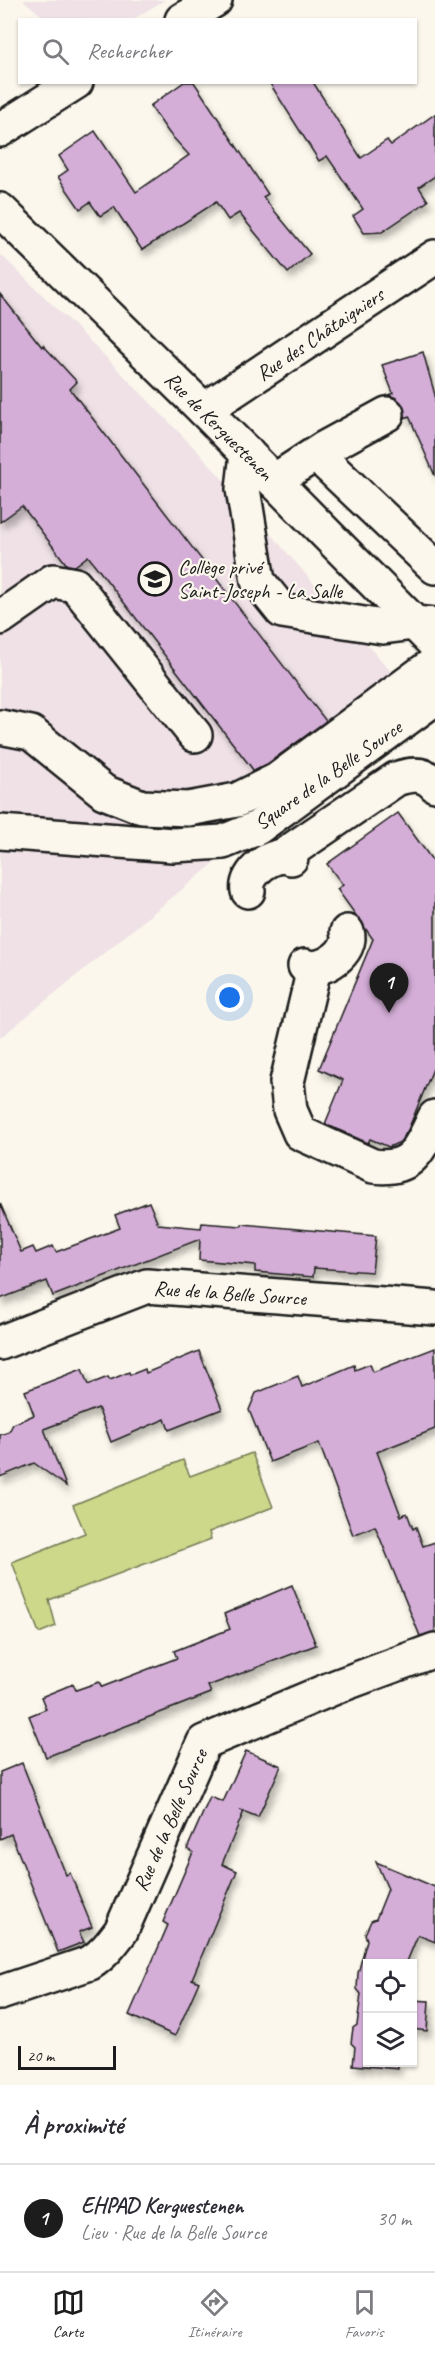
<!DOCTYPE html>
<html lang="fr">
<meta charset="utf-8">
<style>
:root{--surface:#fff;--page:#f2f2f3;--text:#2b2b33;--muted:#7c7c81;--line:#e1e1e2;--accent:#1c1c1c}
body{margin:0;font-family:Caveat,sans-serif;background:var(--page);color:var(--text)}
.controls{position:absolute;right:18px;bottom:18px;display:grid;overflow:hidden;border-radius:0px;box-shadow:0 2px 4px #0004}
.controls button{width:54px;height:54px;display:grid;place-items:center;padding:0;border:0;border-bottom:2px solid var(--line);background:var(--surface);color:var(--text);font:30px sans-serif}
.scale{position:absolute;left:18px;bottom:15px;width:98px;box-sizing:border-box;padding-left:6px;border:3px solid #1c1c1c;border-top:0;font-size:16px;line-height:21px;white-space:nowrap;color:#1c1c1c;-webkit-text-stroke:4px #fbf7ec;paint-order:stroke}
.you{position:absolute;left:230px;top:998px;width:21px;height:21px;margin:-15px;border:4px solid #fff;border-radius:50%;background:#1a73e8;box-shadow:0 0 0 9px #1a73e833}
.badge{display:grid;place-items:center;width:39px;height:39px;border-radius:50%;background:var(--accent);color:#fff;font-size:20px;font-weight:700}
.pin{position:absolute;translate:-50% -50px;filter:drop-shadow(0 2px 3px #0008)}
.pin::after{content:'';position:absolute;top:32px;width:21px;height:18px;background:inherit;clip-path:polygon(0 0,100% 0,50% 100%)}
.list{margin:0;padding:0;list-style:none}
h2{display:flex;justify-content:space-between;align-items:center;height:78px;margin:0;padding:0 24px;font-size:26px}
h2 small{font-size:20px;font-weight:400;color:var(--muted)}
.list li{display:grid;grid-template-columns:39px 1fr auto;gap:18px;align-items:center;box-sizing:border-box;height:108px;padding:0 24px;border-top:2px solid var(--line)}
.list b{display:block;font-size:22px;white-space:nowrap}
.list p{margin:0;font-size:20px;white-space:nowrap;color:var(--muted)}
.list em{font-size:20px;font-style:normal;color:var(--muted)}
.icon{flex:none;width:33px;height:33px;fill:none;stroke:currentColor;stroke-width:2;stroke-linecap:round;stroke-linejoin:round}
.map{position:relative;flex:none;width:435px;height:2085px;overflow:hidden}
.search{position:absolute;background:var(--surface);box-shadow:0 2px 4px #0004;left:18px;right:18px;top:18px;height:66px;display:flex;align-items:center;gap:15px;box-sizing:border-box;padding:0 21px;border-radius:0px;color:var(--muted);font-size:22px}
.sheet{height:186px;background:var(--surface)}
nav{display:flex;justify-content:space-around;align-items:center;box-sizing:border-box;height:84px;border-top:2px solid var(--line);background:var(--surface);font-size:16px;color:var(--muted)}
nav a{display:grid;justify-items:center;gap:3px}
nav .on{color:var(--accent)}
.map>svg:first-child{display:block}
.built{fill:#efe1e6}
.green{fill:#cdd88b;stroke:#747a54;stroke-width:1.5}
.building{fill:#d4aed7;stroke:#1c1c1c;stroke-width:1.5;filter:url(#shadow)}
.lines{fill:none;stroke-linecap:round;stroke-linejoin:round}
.minor-casing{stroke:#1c1c1c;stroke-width:38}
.major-casing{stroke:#1c1c1c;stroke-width:38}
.minor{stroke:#fbf7ec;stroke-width:33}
.major{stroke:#fbf7ec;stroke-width:33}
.labels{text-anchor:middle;stroke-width:4.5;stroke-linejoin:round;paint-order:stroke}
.street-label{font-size:21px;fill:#1c1c1c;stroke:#fbf7ec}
.poi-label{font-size:21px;fill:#1c1c1c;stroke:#fbf7ec;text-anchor:start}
</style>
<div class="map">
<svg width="435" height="2085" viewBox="0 0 435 2085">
<defs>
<filter id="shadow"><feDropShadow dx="3.5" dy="6" stdDeviation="3" flood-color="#0004"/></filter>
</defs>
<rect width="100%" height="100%" fill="#fbf7ec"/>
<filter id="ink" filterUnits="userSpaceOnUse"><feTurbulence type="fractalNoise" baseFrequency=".0167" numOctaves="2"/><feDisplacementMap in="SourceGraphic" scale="12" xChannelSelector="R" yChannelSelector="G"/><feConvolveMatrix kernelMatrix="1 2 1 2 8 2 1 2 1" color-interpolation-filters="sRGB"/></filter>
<g filter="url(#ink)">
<g class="built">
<path d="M23,0h142l-32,19 -86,1z"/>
<path d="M0,254l93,90 112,115 210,240 -415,339z"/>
</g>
<path class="green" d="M252,1453l21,54 -64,25 2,7 -162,61 7,26 -17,7 -27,-71 73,-29 -12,-28 110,-45 7,16z"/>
<g class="building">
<path d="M184,82h10l74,112 -5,3 47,57 -22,19 -49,-60 -11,7 -12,-18 -74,48 -28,-43 -14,9 -10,-14 -10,7 -22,-32 10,-7 -9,-14 36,-25 41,61 53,-37 -20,-22 -19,-27z"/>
<path d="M269,82h44l48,76 26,-18 4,5 44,-31v62l-16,11 9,14 -46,31 -18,1 -11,-17 10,-7 -36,-53 -8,5z"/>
<path d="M0,294l42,53 1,-2 34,37 -7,7 256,332 -59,43 -13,7 -166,-215 -13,10 -8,-1 -45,-59 -22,16z"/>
<path d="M423,352l12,43v81l-26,-60 -4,2 -2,-13 -7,-7 -8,-3 5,-2 -11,-28z"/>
<path d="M398,813l37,51v200l-27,66 -8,12 -11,5 -19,-8 -2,4 -43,-19 18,-44 -24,-11 54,-130 -36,-50 6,-4 -16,-21z"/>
<path d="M149,1202l9,22 43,4 1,-5 39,3 1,-2 134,12 -4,36 -58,-4 -1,9 -58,-5v-7l-56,-5 1,-21 -147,57 -6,-15 -47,18v-96l21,49 12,-5 3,6 17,-7 3,6 64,-24 -5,-13z"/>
<path d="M435,1348v81l-58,23 24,64 6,-3 6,16 3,-2 7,19 12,-4v90l-15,4 -45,-110 -22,9 -34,-92 -49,19 -21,-52 7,-17 42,-17 4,11 52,-22 1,5 15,-6 3,8z"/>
<path d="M199,1351l23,58 -53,21 -4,-11 -54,23 -13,-34 -54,21 22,57 -32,-23 -34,14v-42l9,-3 4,-8 21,-9 -9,-24 57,-22 6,16 20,-8 2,3 19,-8 1,3 15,-6 1,4z"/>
<path d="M292,1585l24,60 -108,41 3,7 -165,64 -17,-41 17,-7 -5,-12 32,-13 3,6 23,-8 3,5 75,-29 -3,-7 56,-22 -6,-15z"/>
<path d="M246,1751l35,15 -23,51 -18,-7 4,1 -22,53 15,7 -45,108 7,3 -24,54 -46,-21 39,-90 -5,-3 30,-70 -6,-3 23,-52 13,5z"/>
<path d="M22,1763l44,112 4,-2 22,54 -13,5 5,10 -26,10 -47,-118 -11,5v-67z"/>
<path d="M376,1862l59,25v55l-17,-7 -12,29h-38v98h30v7l-45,-4 2,-18 -4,-4 2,-15 4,-3 4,-31 -4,-5 1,-16 9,-33 -2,-6 6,-13 5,-2 12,-30z"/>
<path d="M412,2000l17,1 -2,30 -15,-2z"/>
</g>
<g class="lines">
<defs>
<g id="minor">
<path d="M182,20l33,-20"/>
<path d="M0,130l76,-48"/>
<path d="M204,410l231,-153"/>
<path d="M247,453l-4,36 15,92 24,30 101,16 31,-4 21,2"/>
<path d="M316,454l119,113"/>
<path d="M274,481l49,-32 64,-35"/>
<path d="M0,618l53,-37 22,4 120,150"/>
<path d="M0,727l31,6 73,59 38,15 46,2 49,-9 40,-20 158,-117"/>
<path d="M0,832l173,13 50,-3 34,-14 178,-130"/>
<path d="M283,856l113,-77c14,-5 29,-7 39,6"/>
<path d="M248,891c-4,-18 26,-41 43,-33"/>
<path d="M305,966c17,8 49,-15 42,-34"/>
<path d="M314,969l-27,113 3,28 10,23 73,33c41,5 46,-17 62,-49"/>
<path d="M0,1343l147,-57 288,22"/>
<path d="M0,1993l90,-30c13,-8 22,-20 31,-32l83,-189 134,-56 97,-36"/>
</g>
<path id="major" d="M0,210l204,200 231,234"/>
</defs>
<use href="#minor" class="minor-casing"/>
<use href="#major" class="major-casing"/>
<use href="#minor" class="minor"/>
<use href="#major" class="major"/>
</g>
</g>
<defs>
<symbol id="school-ring" viewBox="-11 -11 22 22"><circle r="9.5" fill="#fbf7ec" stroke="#1c1c1c" stroke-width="1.5"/><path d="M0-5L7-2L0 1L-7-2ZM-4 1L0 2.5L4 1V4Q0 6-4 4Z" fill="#1c1c1c"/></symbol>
</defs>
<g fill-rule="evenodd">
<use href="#school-ring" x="136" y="560" width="38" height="38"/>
</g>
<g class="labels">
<g class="street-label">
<text transform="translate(320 334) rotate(-34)" y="7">Rue des Châtaigniers</text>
<text transform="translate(219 426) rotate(45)" y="7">Rue de Kerguestenen</text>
<text transform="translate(328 775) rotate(-35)" y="7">Square de la Belle Source</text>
<text transform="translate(230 1293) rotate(4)" y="7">Rue de la Belle Source</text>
<text transform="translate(170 1820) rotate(-66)" y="7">Rue de la Belle Source</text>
</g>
<g class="poi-label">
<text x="178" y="574">Collège privé<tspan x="178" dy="24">Saint-Joseph - La Salle</tspan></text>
</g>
</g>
</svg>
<div class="controls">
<button><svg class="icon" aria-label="locate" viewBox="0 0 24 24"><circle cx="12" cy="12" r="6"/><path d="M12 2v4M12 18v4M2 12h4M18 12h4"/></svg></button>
<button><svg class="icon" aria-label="layers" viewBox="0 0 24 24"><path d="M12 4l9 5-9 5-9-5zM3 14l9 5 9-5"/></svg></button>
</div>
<div class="scale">20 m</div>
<div class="you"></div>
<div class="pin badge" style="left:389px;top:1013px">1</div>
<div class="search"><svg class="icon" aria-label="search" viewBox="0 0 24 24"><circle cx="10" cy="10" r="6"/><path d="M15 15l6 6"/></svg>Rechercher</div>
</div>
<section class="sheet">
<h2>À proximité<small></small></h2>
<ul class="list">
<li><span class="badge">1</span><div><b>EHPAD Kerguestenen</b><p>Lieu · Rue de la Belle Source</p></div><em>30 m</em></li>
</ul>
</section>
<nav>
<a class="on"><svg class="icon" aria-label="map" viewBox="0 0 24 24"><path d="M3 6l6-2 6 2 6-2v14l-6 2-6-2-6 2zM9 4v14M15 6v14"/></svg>Carte</a>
<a><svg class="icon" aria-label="directions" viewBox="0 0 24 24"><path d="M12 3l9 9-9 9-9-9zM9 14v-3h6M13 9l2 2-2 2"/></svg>Itinéraire</a>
<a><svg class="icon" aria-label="saved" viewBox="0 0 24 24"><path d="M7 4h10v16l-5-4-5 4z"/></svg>Favoris</a>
</nav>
